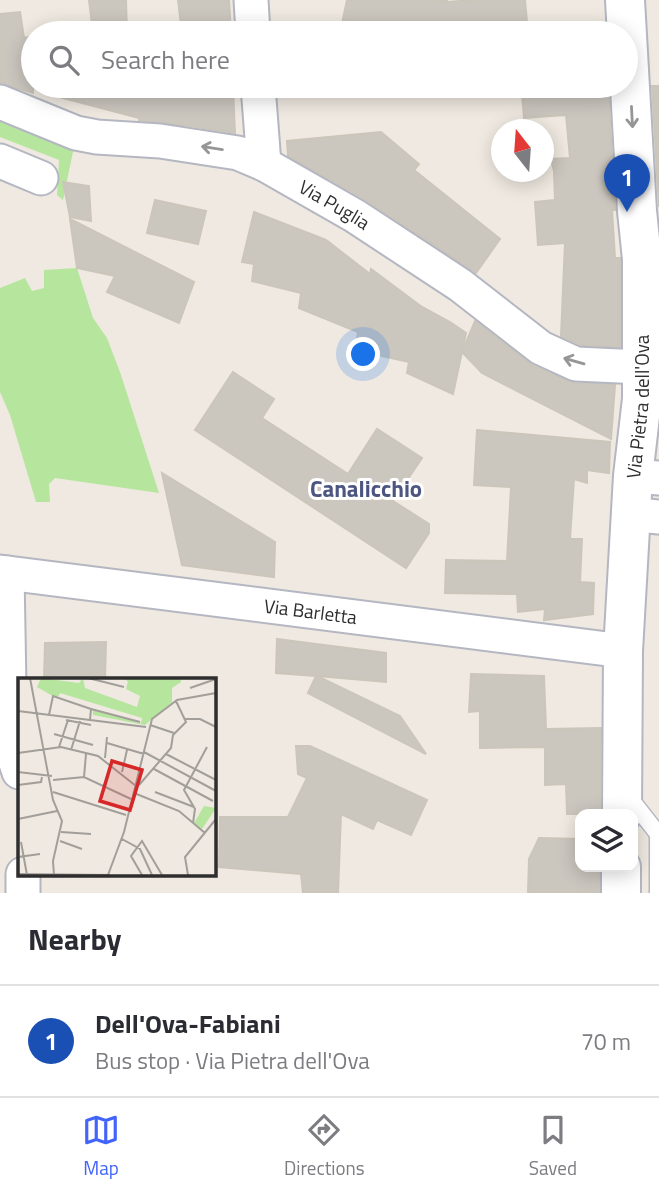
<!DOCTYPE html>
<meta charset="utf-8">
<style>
:root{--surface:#fff;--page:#f7f7f7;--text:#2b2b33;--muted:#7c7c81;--line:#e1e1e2;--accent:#4264fb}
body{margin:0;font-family:"Titillium Web",sans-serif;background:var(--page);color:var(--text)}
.controls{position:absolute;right:21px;bottom:21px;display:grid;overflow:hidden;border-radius:14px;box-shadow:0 4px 18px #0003}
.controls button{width:63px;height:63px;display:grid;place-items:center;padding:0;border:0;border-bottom:2px solid var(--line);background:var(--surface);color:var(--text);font:35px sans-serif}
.compass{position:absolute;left:491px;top:119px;width:63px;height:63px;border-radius:50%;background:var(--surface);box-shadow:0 4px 18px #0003;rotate:343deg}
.you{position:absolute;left:364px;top:355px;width:24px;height:24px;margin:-18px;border:5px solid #fff;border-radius:50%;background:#1a73e8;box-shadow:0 0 0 10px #1a73e833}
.badge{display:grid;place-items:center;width:46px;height:46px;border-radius:50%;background:var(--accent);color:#fff;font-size:23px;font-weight:700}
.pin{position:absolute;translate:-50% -58px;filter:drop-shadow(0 2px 4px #0008)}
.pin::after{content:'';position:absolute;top:37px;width:24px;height:21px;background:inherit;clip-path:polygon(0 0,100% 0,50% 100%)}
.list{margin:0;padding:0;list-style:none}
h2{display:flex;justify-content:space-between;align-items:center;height:91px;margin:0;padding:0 28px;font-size:30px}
h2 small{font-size:23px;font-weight:400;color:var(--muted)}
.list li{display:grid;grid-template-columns:46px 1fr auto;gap:21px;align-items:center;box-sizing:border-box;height:112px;padding:0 28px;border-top:2px solid var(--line)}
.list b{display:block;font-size:26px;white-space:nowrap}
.list p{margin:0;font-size:23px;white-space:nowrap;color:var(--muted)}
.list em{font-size:23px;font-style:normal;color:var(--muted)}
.icon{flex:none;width:38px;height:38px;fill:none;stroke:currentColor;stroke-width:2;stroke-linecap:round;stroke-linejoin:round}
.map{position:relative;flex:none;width:659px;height:893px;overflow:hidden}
.search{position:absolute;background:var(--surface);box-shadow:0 4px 18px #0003;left:21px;right:21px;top:21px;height:77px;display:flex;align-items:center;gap:18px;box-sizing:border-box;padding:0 24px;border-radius:38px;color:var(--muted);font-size:26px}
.sheet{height:203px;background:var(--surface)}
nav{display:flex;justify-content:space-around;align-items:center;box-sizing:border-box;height:98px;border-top:2px solid var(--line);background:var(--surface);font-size:19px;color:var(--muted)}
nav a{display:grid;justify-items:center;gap:4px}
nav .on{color:var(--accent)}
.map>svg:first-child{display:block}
.green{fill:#b6e59e}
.building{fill:#cbc7bf;stroke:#cbc5ba;stroke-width:2}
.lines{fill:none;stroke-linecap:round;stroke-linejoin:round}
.lane-casing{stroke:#b4b7c1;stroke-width:19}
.street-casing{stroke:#b4b7c1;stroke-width:37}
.secondary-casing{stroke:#b4b7c1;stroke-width:42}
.lane{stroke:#fff;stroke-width:16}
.street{stroke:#fff;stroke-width:33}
.secondary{stroke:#fff;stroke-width:38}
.oneway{stroke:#969696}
.labels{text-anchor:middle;stroke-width:6;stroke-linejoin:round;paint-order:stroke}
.street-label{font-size:19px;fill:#2e2e2e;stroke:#fff}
.quarter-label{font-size:23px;font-weight:bold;fill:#4d5680;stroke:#fff}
.inset-road{fill:none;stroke:#a29e99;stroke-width:2}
.view{fill:#d62828;fill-opacity:0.15;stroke:#d62828;stroke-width:3.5}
.inset-edge{fill:none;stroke:#2e2e2e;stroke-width:3.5}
</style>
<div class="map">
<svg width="659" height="893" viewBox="0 0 659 893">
<rect width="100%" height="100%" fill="#efe9e1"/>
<g class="green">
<path d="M0,114l75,28 -12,58 -6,-5 2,-35 -59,-23z"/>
<path d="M77,268l16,50 14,20 14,37 38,118 -104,-15 -6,6 1,18h-14l-26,-87 -10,-23v-104l25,-10 7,13 12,-3v-18z"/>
</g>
<g class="building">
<path d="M89,0h37l1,33h-34z"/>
<path d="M178,0h51l2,33h-49z"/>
<path d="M347,0h100v2l26,-2h52l3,33h-188z"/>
<path d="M20,12l4,26 9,-2v57l-33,-10v-69z"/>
<path d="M45,86h146v6l42,-3 2,44 -44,-7 -52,-6v-2l-95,-25z"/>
<path d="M550,86h58l7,124h-3l3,48h5v89l-39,-2 -20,-9 4,-93 -27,2 -3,-43 20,-2 -1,-29 -3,-12 19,-1 -4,-43 -42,3 -2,-23 28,-2z"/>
<path d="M652,86h7v121z"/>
<path d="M381,132l38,32 -5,6 86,69 -24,34 -110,-73 -78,-44 -1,-15z"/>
<path d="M63,182l26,4 2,35 -21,-4z"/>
<path d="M155,200l51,11 -8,33 -51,-11z"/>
<path d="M254,212l72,28 44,34 1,-5 51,38 28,15 16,11 -13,61 -46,-21 2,-11 -54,-12 3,-18 -59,-24 2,-15 -49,-12 2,-17 -12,-2z"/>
<path d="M70,219l124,63 -15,41 -72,-31 8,-16 -38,-8z"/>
<path d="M475,321l58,45 42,17 40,2 -4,54 -129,-66 -20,-21z"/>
<path d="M233,372l41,27 -12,19 86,56 29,-45 45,29 -29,43 36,23v9l-23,35 -211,-138z"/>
<path d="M477,430l133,12 -1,31 -22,-3v13l-13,-4 -4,60h12l-2,43 14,1 -1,31 -49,6 1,-11 -27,3 -1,-18 -72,-1 1,-33 61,1 4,-74 -37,-2z"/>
<path d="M162,473l113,69 -1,35 -92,-12z"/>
<path d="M277,639l109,14v29l-69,-6 83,40 26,38 -118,-61 8,-17 -40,-3z"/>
<path d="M106,642l-1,38h-61l1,-37z"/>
<path d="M471,674l73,2 2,53 55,-1 -1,86h-33l-1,-30 -21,1v-38l-65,1v-37l-11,1z"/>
<path d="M296,746h14l117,54 -16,35 -34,-15 -4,9 -32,-15 -3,79h-35l-2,-19 -82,-7 1,-50h68l19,-39 -9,-4z"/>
<path d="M539,838l41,1v28h19v26h-71l1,-34z"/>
</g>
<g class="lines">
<defs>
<path id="lane" d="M629,797l29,37v59"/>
<g id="street">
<path d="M251,0l2,33"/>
<path d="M258,86l6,78"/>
<path id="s1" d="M0,102l76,31 21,4 63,4 78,12 26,11 91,52 105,69 81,63 35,16 65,3"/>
<path d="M0,161l41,17"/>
<path d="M633,476l26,2"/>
<path d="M630,514l29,3"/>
<path id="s2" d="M0,572l623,79"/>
<path d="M7,573l3,172 9,27"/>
<path d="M23,893v-19"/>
</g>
<g id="secondary">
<path id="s3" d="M622,814l1,-163 10,-175 9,-77v-140l-5,-48 -12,-211"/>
<path d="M621,893v-26"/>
</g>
</defs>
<use href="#lane" class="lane-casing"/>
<use href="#street" class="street-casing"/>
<use href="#secondary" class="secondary-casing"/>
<use href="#lane" class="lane"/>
<use href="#street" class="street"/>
<use href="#secondary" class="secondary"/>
</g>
<defs><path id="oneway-shaft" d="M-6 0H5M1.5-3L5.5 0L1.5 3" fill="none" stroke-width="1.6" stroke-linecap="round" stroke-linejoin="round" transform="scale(1.75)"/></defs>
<g class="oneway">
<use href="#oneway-shaft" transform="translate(632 117) rotate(87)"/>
<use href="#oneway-shaft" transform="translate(212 148) rotate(-171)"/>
<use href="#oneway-shaft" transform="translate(574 361) rotate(-164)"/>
</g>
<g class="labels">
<g class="street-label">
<text dy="7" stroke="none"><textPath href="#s1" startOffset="355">Via Puglia</textPath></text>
<text dy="7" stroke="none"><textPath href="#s3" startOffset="408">Via Pietra dell'Ova</textPath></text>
<text dy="7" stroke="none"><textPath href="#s2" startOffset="313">Via Barletta</textPath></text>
</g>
<g class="quarter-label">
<text x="366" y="497">Canalicchio</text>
</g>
</g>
<g transform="translate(18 678)">
<rect width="198" height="198" fill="#efe9e1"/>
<path d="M23,0l38,5 4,-5 2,10 52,19 3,-11 -14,-7 2,-8 -8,-3h61v4l-9,6v14l-27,23 -52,-10v-5l48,13 1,-5 -82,-25 -2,4 -7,-2 -14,-8zM186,128l12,2 -14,21 -8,-6z" fill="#b6e59e"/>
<path class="inset-road" d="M12,0l23,122 9,21 -9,40 1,14M70,0l36,9M172,10l26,-9M73,31l49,13M0,33l128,16M31,37l4,-19 38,13 -1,11M167,41h15l16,8M48,42l25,5M132,47l24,8M36,56l39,11M89,65l37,11M41,69l9,-27M53,72l9,-29M126,74l72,39M0,75l43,-6 37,9 38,30M148,76l50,26M87,80l2,-21M136,91l59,32M0,94l34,4M104,94l5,-22M66,99l2,-23M35,102l31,-3 47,22M0,107l23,-3 1,-5M121,107l32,-37 2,-13 13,-13 -10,-21M35,114l73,23M137,114l39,15M116,115l45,18 26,22M0,141l39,-8M175,145l2,-14 -11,-19 23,-43M43,154l30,2M104,161l18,10 12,26M42,163l22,8M3,164l6,33M0,179l22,-3M0,196l92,1M90,197l16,-43 28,-113 25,-19 39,-7M124,197l-11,-19 11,-15 20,34M170,197l-3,-18 31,-38"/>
<path class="view" d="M94,83l30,9 -12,40 -30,-9z"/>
<rect width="198" height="198" class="inset-edge"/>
</g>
</svg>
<div class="controls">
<button><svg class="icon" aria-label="layers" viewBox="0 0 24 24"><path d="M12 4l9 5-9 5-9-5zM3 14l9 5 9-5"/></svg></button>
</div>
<svg class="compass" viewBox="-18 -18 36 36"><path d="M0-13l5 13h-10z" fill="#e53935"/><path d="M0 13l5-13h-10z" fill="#7c7c81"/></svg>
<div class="you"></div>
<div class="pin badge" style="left:627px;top:212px;background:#1a4fb4">1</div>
<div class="search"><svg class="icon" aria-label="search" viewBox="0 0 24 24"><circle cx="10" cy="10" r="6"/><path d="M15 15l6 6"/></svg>Search here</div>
</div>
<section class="sheet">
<h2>Nearby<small></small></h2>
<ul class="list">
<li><span class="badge" style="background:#1a4fb4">1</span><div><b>Dell'Ova-Fabiani</b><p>Bus stop · Via Pietra dell'Ova</p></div><em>70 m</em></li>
</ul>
</section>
<nav>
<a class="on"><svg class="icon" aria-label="map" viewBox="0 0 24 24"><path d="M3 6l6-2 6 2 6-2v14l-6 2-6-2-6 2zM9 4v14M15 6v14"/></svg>Map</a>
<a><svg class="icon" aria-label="directions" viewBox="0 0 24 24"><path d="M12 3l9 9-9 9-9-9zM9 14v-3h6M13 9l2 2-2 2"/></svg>Directions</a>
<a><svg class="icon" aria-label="saved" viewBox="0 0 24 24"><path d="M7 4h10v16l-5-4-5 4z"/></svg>Saved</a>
</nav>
